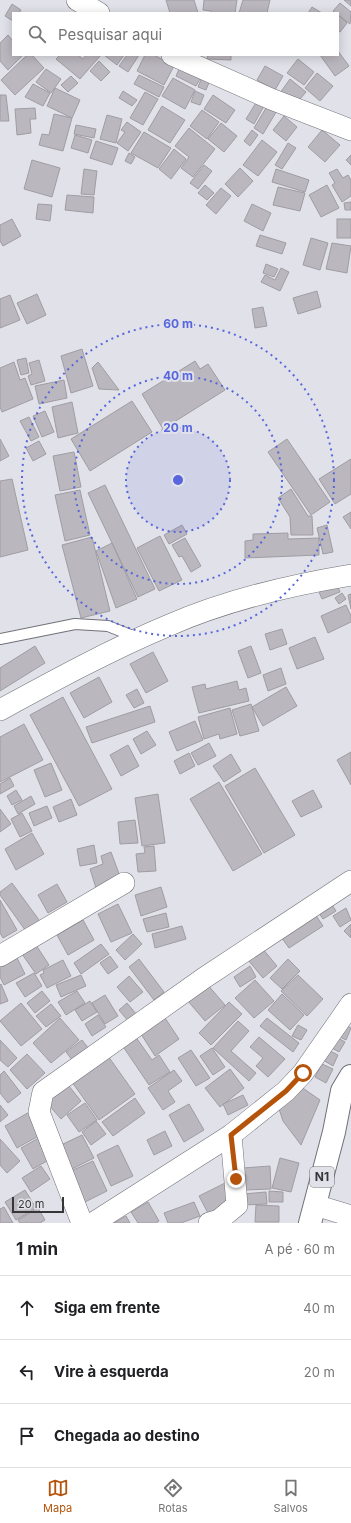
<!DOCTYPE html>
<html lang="pt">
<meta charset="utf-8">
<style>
:root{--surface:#fff;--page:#f2f2f2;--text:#202124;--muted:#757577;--line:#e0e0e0;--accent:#b45309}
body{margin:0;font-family:Inter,sans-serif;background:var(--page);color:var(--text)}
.scale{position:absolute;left:12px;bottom:10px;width:52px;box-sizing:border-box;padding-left:4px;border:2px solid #363639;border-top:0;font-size:11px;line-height:14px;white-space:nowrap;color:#363639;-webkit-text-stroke:3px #e1e2e9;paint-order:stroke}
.stop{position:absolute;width:12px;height:12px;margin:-9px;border:3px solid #b45309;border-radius:50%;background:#fff}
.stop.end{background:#b45309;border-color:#fff;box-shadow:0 1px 4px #0008}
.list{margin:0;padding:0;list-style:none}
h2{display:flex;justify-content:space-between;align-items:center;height:52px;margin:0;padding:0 16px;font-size:17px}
h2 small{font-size:13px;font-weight:400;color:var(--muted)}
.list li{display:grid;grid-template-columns:26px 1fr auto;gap:12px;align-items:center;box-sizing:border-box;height:64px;padding:0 16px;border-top:1px solid var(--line)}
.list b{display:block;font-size:15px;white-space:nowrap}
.list em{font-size:13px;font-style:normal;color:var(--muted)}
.icon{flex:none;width:22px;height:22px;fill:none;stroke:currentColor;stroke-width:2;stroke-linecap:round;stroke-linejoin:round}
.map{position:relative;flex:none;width:351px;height:1223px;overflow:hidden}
.search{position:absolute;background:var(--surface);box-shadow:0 2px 10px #0003;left:12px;right:12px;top:12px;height:44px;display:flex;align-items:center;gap:10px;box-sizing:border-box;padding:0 14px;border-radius:0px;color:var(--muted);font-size:15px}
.sheet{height:244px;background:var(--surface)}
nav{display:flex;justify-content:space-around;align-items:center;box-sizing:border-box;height:56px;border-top:1px solid var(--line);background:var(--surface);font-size:11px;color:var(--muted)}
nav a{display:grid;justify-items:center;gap:2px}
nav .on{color:var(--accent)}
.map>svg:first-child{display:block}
.building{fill:#bbb7be;stroke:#a09ca3}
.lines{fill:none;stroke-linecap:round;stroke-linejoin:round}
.lane-casing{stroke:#717178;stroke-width:12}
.street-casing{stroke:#717178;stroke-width:22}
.highway-casing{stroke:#717178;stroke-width:24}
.lane{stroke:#fff;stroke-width:10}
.street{stroke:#fff;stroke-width:21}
.highway{stroke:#fff;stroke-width:22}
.route{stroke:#b45309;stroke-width:5}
.ring{fill:none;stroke:#5766dd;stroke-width:2;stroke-dasharray:2 4}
.labels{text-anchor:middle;stroke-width:4;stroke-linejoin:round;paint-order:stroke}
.shield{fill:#e1e2e9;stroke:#696a6e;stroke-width:1}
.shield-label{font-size:12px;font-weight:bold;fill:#363639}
.centre{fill:#5766dd;stroke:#e1e2e9;stroke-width:2}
.ring-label{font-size:12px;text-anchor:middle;font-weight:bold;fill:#5766dd;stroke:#e1e2e9;stroke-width:4;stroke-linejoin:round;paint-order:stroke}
</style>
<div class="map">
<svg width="351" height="1223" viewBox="0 0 351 1223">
<rect width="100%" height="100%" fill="#e1e2e9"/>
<g class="building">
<path d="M166,0h28l4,13h-28z"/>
<path d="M204,0h33l-2,13h-24v-2l-8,-1z"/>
<path d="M243,0h27l-3,13h-28z"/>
<path d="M344,0h7v6z"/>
<path d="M340,3l11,9 -1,12 -17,-13z"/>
<path d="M12,4l9,6 -2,3h-6v8l-8,-5z"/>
<path d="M312,7l10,6h-14z"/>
<path d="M338,15l9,8 -7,9 -2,-1z"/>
<path d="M8,35l5,6v14h10l-15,15 -8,-9v-18z"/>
<path d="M338,51l11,15 -14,10 -15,-21h18z"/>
<path d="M27,55h5l12,13 -29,27 -14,-15z"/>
<path d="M60,55h18l5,4 3,-4h15l-21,24 -24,-20z"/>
<path d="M104,55h20l-7,10z"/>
<path d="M127,55h12l-11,17 -9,-6z"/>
<path d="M145,55h9l20,11 -10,19 -27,-14z"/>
<path d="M208,55h23v5l-24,-1z"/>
<path d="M298,59l16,13 -10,13 -17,-12z"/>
<path d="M99,61l11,11 -9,9 -11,-10z"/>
<path d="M265,66l18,10 -8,14 -18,-10z"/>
<path d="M180,67l21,10 -5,9 -20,-10z"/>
<path d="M46,69l15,10 -10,14 -15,-11z"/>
<path d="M317,73l16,13 -13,15 -15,-13z"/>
<path d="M139,75l25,12 -5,10 -25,-13z"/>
<path d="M71,76l7,7 -10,9 -7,-7z"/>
<path d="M202,77l8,3 -4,10 -8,-3z"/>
<path d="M173,78l22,12 -10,19 -23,-13z"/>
<path d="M290,79l16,13 -11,13 -15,-12z"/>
<path d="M33,84l17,9 -7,13 -18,-9z"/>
<path d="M55,88l25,12 -8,18 -25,-12z"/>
<path d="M123,91l14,9 -5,6 -13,-8z"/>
<path d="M195,91l9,4 -4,10 -9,-3z"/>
<path d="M145,92l13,7 -15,26 -13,-7z"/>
<path d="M0,95h6l3,26h-9z"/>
<path d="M213,95l22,15 -9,13 -22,-14z"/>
<path d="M257,101l7,5 -10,18 -8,-5z"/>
<path d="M269,103l9,6 -15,25 -9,-6z"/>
<path d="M162,106l23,14 -15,23 -22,-13z"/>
<path d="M35,108l1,11h-6l1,14 -14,2 -2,-26z"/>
<path d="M202,110l17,12 -12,17 -17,-13z"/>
<path d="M54,114l18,4 -9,33 -24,-6 3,-11 7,1z"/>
<path d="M107,115l15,4 -6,24 -16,-4z"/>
<path d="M284,116l13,11 -11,14 -13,-11z"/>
<path d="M127,122l14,10 -13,19 -11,-8 8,-11 -4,-2z"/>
<path d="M221,123l16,13 -13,16 -16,-13z"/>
<path d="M76,125l20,4 -2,9 -20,-4z"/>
<path d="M189,128l26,21 -22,28 -12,-9 8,-11 -14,-11z"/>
<path d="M252,130l6,5 -8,11 -6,-5z"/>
<path d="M322,130l18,15 -15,17 -17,-15z"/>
<path d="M144,132l27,16 -13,20 -27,-15z"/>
<path d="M75,135l17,5 -4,13 -17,-5z"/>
<path d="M262,140l15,12 -19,24 -15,-11z"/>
<path d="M96,141l22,7 -6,17 -22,-7z"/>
<path d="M288,143l8,5 -14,21 -7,-4z"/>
<path d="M174,149l12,10 -15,20 -12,-10z"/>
<path d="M129,153l6,4 -4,7 -6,-3z"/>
<path d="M351,155v10l-5,-5z"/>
<path d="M32,160l28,8 -8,29 -28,-8z"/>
<path d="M204,165l8,6 -14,18 -8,-6z"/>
<path d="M240,168l13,13 -15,16 -13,-13z"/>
<path d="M84,169l13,2 -3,24 -13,-1z"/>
<path d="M276,169l33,11 -4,12 -33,-10z"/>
<path d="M337,169l6,9 5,-3 3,5v16l-9,6 -10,-17 3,-2 -6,-10z"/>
<path d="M205,185l9,8 -7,7 -9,-7z"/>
<path d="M327,185l12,23 -18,9 -12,-22z"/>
<path d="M278,187l27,6 -5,18 -27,-6z"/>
<path d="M221,188l10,8 -15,18 -10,-9z"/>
<path d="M67,195l27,2 -1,16 -28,-3z"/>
<path d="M351,202v8h-6l-1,-7z"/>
<path d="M38,204l14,1 -2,16 -14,-2z"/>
<path d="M252,204l19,9 -8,18 -19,-10z"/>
<path d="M12,219l9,17 -18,10 -3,-5v-16z"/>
<rect x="337" y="219" width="14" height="19"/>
<path d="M260,235l26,8 -4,11 -26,-8z"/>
<path d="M311,238l17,5 -8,27 -17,-5z"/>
<path d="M332,243l19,3 -4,27 -21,-4z"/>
<path d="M266,264l12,5 -4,8 -11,-4z"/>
<path d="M281,268l8,4 -9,19 -19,-9 4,-7 10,5z"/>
<path d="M317,291l4,16 -23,7 -5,-16z"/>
<path d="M37,294l9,21 -19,9 -10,-21z"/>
<path d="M10,295l10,25 -20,8v-29z"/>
<path d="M263,307l4,19 -12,2 -3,-19z"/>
<path d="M82,349l11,37 -22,7 -10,-37z"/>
<path d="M26,358l3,15 -8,2 -4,-15z"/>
<path d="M39,360l6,21 -14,4 -3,-9 4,-2 -3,-11z"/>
<path d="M195,361l5,8 8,-5 17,26 -62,39 -21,-35z"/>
<path d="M14,362l6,18 5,-2 8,21 -31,13 -2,-5v-39z"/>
<path d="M98,362l21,28 -20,-1 -7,-21z"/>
<path d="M64,380l3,18 -28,6 -4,-18z"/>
<path d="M132,401l20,31 -62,39 -19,-32z"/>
<path d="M72,402l6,31 -20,5 -6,-31z"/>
<path d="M45,411l9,21 -12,5 -9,-21z"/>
<path d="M29,417l10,20 -8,4 -11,-20z"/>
<path d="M0,439l9,17 -9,5z"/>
<path d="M287,439l43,63 -19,13 -43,-63z"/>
<path d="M39,441l7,13 -13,7 -7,-13z"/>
<path d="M74,452l7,35 -21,4 -7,-35z"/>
<path d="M351,459v35l-16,10 -16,-25z"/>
<path d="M12,479l16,71 -28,7v-76z"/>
<path d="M105,485l50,104 -17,8 -50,-104z"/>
<path d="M291,489l17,27h4l1,19h-22l-1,-18 -12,-19z"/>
<path d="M80,490l10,45 -25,6 -10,-46z"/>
<path d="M351,512v17l-8,-12z"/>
<path d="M182,525l5,9 -18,10 -5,-9z"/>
<path d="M327,525l6,27 -10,2 -6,-26z"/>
<path d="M288,533v6l31,-1v17l-74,3v-17l8,-1v-6z"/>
<path d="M160,536l22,44 -23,11 -22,-43z"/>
<path d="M92,537l18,74 -29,7 -19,-73z"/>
<path d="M185,538l16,28 -10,6 -9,-16 -3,1 -7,-12z"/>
<path d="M112,543l25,56 -21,9 -20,-57z"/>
<path d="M337,585l3,7 -18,7 -3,-7z"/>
<path d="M342,593l4,6 -7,5 -4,-6z"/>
<path d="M351,594v15l-3,-14z"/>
<path d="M346,605l5,11v6l-23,11 -7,-17z"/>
<path d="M282,629l5,15 -17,6 -5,-16z"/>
<path d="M315,637l9,22 -27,10 -8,-21z"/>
<path d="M35,646l10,17 -45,28v-23z"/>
<path d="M251,646l10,27 -13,5 -10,-27z"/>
<path d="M153,652l15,29 -22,12 -16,-29z"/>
<path d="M281,668l5,16 -18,7 -5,-16z"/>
<path d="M99,677l13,25 -28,16 -14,-25z"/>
<path d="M237,681l2,9 7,-2 3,13 -50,12 -7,-26 13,-3 1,5z"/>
<path d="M286,687l11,19 -34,20 -11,-19z"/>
<path d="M137,689l7,14 -10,5 -8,-13z"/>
<path d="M63,697l49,92 -33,17 -49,-91z"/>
<path d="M251,704l8,27 -19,5 -8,-26z"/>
<path d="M150,706l5,16 -63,21 -6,-16z"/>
<path d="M230,708l7,26 -17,5 -1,-5 -15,5 -6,-22z"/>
<path d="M195,721l8,19 -26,11 -8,-19z"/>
<path d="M24,724l19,36 -43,22v-45z"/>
<path d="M147,731l9,14 -15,9 -8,-15z"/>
<path d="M209,743l7,13 -18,9 -7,-12z"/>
<path d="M128,745l11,21 -18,10 -11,-21z"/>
<path d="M351,752v33l-14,-25z"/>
<path d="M189,753l6,13 -15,8 -6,-13z"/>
<path d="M231,754l10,17 -17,11 -11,-16z"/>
<path d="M51,763l11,27 -17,7 -11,-27z"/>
<path d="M255,768l40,67 -31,18 -39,-67z"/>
<path d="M10,778l4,8 -14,8v-10z"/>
<path d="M219,782l43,72 -29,17 -43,-72z"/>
<path d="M16,790l6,10 -10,5 -5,-9z"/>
<path d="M313,790l9,17 -21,10 -9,-16z"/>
<path d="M158,794l7,49 -23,3 -7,-48z"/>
<path d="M31,796l4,8 -17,10 -4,-8z"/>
<path d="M71,799l6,16 -18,7 -6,-15z"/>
<path d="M47,806l5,12 -18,8 -5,-13z"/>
<path d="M0,809l11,15 -11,8z"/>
<path d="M22,813l10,18 -12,6 -9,-18z"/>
<path d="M135,820l3,23 -18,1 -2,-22z"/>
<path d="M32,833l12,21 -28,16 -11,-21z"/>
<path d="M94,845l3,18 -17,3 -3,-17z"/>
<path d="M154,846l2,25 -18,1 -2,-18 9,-1 -1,-6z"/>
<path d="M111,852l10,27 -25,9 -6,-19 13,-5 -2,-8z"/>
<path d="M12,883l30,41 -14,10 -28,-39v-3z"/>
<path d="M57,884l10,18 -19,11 -10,-18z"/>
<path d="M161,887l6,20 -26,9 -6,-21z"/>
<path d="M0,900l17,30 -14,8 -3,-5z"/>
<path d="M329,900l7,11 -13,8 -7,-10z"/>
<path d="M118,904l14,29 -21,9 -13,-28z"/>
<path d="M346,908l5,12 -11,7 -7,-11z"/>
<path d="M313,911l10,15 -34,22 -10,-14z"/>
<path d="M166,913l3,14 -22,5 -4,-13z"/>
<path d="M83,920l11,20 -26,15 -11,-20z"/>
<path d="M351,924v14l-7,-7z"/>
<path d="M182,926l4,13 -31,9 -3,-14z"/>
<path d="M133,934l9,10 -17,16 -9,-10z"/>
<path d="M101,944l8,10 -28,20 -7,-11z"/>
<path d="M36,945l13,20 -13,9 -14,-20z"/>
<path d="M262,948l15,18 -14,12 -15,-18z"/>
<path d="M16,956l9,18 -21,11 -4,-8v-12z"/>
<path d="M110,956l8,11 -10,7 -8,-11z"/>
<path d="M139,959l25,33 -10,8 -25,-33z"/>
<path d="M288,959l12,12 -18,18 -12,-11z"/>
<path d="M63,960l8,16 -24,12 -7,-13 4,-2 -1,-3z"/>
<path d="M250,966l6,11 -16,10 -6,-10z"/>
<path d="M34,973l8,13 -17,11 -9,-14z"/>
<path d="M81,975l5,11 -25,11 -5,-12z"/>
<path d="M298,975l25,24 -16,17 -26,-25z"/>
<path d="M129,976l14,16 -13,10 -13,-15z"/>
<path d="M255,980l19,21 -20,17 -19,-20z"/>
<path d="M1,984l7,17 -8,3v-19z"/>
<path d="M207,984l18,21 -20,16 -18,-21z"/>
<path d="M42,991l8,10 -15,12 -8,-10z"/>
<path d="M77,991l8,12 -19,12 -8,-13z"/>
<path d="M282,994l22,21 -14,15 -22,-20z"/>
<path d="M105,995l13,21 -13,8 -13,-21z"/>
<path d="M90,1001l7,11 -15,9 -7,-11z"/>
<path d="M229,1002l13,12 -31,31 -12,-12z"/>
<path d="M21,1003l21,26 -21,17 -21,-25z"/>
<path d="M127,1003l10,12 -8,7 -10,-12z"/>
<path d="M51,1004l10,12 -15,11 -10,-11z"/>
<path d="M98,1015l8,12 -14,9 -7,-12z"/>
<path d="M60,1018l19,22 -28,23 -18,-20z"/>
<path d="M165,1018l14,21 -24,17 -14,-22z"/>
<path d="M267,1018l32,25 -6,9 -33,-26z"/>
<path d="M238,1021l11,10 -18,20 25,22 -7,8 -36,-33z"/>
<path d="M342,1023l9,5 -5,12 -10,-5z"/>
<path d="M298,1025l9,5 -6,10 -9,-4z"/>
<path d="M135,1036l17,24 7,-5 11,17 -21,13 -27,-40z"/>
<path d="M259,1037l26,22 -17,18 -12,-11 7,-8 -13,-11z"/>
<path d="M336,1037l9,5 -6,10 -9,-5z"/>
<path d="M0,1040l17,18 -9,9 -8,-7z"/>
<path d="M82,1040l7,9 -16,12 -7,-9z"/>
<path d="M212,1048l13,19 -12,8 -13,-19z"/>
<path d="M191,1050l19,28 -14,8 -18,-28z"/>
<path d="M328,1050l10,5 -5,11 -10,-6z"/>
<path d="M27,1054l18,19 -18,16 -17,-19z"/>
<path d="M108,1056l27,38 -36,26 -27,-38z"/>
<path d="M322,1064l11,5 -7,14 -11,-6z"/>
<path d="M230,1069l14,19 -24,19 -15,-19z"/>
<path d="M174,1070l8,11 -14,10 7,11 -12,8 -15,-22z"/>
<path d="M4,1071l17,22 -13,10 -8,-10v-18z"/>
<path d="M297,1084l23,16 -19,45 -18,-24 -5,-15z"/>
<path d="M68,1085l13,16 -20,18 -14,-16z"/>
<path d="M243,1095l5,10 -20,10 -5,-11z"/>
<path d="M135,1098l10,15 -32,23 -11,-14z"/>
<path d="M85,1103l12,17 -18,12 -12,-17z"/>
<path d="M189,1104l15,26 -20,12 -15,-27z"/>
<path d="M0,1105l8,10 -8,7z"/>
<path d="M31,1111l13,22 -27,15 -12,-22z"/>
<path d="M96,1121l10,13 -15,11 -9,-13z"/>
<path d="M165,1131l7,15 -18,9 -7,-15z"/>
<path d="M44,1135l8,23 -19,11 -12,-21z"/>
<path d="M82,1135l12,23 -22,11 -11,-24z"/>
<path d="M0,1139l20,22 -13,12 -7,-8z"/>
<path d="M118,1145l15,31 -22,10 -14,-31z"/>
<path d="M280,1158l19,5 -8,29 -19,-4z"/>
<path d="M93,1161l14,30 -22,11 -14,-31z"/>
<path d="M41,1166l9,13 -19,13 -9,-14z"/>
<path d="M270,1166l1,23 -27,1 -1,-22z"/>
<path d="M227,1182l5,22 -23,11 -10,-19z"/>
<path d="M25,1190l11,18 -20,12 -11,-18z"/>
<path d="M269,1191l14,1v10h-14z"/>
<path d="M266,1192l1,12 -23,1 -1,-11z"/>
<path d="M148,1202l11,19 -3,2h-18l-7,-11z"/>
<path d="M194,1202l6,14 -19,7h-13l-4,-10z"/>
<path d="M256,1205l23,1v16h-24z"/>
<path d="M4,1207l9,16h-13v-14z"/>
<path d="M38,1208l7,12 -5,3h-20l-2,-3z"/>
<path d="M126,1216l4,7h-16z"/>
</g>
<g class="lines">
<defs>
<path id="lane" d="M0,639l75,-15 33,2 30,12"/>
<g id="street">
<path d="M77,0l22,13"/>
<path d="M172,55l99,44 80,31"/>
<path d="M0,710c55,-30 110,-60 167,-84 57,-25 123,-41 184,-51"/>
<path d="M0,956l124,-73"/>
<path d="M315,1205l36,11"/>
<path d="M82,1223l-43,-111 4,-20 161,-114 147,-97"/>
<path d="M93,1223l138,-88 55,-44 17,-18 48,-69"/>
<path d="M209,1223l10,-3 18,-15 -6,-70"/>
</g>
<path id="highway" d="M310,1223l24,-91 8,-41 9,-15"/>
</defs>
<use href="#lane" class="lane-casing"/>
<use href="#street" class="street-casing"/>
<use href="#highway" class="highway-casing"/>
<use href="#lane" class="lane"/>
<use href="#street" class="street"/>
<use href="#highway" class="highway"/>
</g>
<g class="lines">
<path class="route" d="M236,1179l-5,-44 55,-44 17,-18"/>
</g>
<circle cx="178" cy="480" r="52" fill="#5766dd" fill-opacity=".12"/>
<g class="ring">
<circle cx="178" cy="480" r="52"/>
<circle cx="178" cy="480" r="104"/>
<circle cx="178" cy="480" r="156"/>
</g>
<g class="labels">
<rect class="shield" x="310" y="1167" width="24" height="20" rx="3"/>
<g class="shield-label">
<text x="322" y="1181">N1</text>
</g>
</g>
<circle cx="178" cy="480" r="6" class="centre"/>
<g class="ring-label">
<text x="178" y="328">60 m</text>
<text x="178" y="380">40 m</text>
<text x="178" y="432">20 m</text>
</g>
</svg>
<div class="scale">20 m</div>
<div class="stop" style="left:303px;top:1073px"></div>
<div class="stop end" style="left:236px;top:1179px"></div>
<div class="search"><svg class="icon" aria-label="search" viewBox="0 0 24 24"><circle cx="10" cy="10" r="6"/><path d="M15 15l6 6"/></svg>Pesquisar aqui</div>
</div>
<section class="sheet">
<h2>1 min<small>A pé · 60 m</small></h2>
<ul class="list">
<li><svg class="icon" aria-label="ahead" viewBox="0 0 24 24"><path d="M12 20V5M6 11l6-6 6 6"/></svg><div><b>Siga em frente</b></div><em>40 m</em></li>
<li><svg class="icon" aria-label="left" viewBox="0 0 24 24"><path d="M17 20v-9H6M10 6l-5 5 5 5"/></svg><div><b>Vire à esquerda</b></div><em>20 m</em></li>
<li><svg class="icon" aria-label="arrive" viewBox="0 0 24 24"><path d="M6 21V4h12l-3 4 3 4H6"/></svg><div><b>Chegada ao destino</b></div></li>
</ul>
</section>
<nav>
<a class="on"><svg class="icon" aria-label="map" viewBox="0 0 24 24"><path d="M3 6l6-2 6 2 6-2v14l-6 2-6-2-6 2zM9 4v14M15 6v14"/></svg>Mapa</a>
<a><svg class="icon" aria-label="directions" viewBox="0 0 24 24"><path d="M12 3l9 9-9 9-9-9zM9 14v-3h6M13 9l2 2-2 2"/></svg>Rotas</a>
<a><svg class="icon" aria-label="saved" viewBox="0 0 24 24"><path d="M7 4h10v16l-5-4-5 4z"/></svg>Salvos</a>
</nav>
